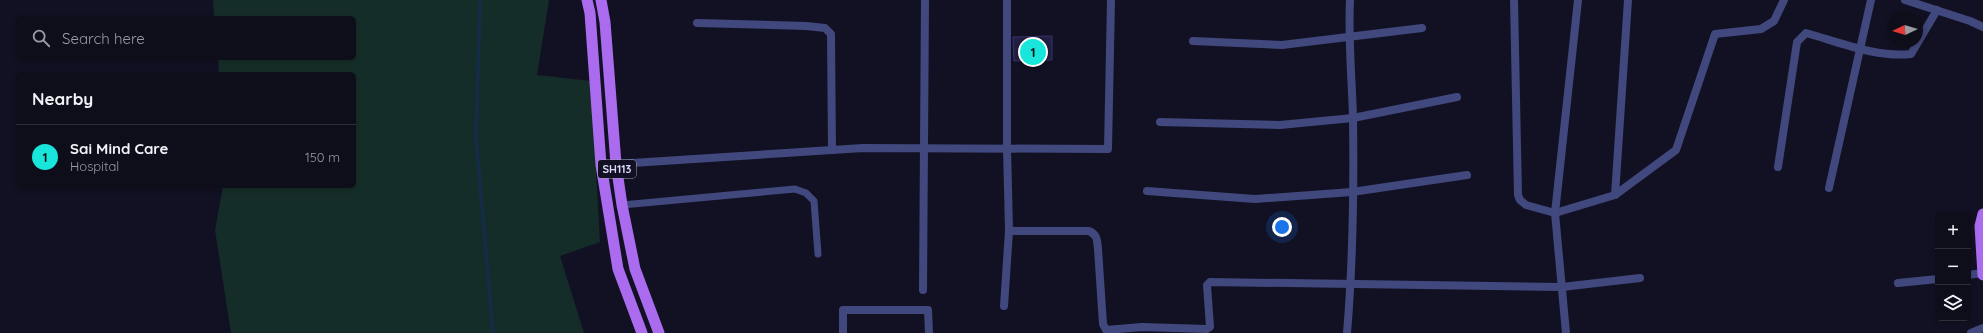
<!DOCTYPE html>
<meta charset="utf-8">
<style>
:root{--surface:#0e0d1a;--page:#171623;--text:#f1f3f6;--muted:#9b9ca2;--line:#2e2d39;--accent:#19e6db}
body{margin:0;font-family:Quicksand,sans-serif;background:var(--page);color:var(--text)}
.controls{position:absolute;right:12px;bottom:12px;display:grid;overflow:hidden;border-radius:6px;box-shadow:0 2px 6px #0003}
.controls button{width:36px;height:36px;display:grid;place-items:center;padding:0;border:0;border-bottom:1px solid var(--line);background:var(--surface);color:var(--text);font:20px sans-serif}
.compass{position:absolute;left:1887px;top:12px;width:36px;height:36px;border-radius:50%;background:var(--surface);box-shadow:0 2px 6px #0003;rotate:266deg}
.you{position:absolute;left:1282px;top:227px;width:14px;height:14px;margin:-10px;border:3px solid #fff;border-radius:50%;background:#1a73e8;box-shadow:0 0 0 6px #1a73e833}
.badge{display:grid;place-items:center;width:26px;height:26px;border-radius:50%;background:var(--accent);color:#111;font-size:13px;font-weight:700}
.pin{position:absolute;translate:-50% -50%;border:2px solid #fff;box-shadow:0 1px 4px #0006}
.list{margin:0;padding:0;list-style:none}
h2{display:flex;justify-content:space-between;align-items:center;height:52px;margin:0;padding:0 16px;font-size:17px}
h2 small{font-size:13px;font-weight:400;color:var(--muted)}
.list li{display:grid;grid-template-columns:26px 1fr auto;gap:12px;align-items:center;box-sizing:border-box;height:64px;padding:0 16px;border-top:1px solid var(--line)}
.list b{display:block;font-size:15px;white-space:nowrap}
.list p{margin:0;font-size:13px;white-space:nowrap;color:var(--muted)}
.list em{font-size:13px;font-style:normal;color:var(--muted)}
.icon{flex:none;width:22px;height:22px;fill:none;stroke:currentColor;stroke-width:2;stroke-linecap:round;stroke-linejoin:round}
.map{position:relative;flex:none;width:1983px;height:333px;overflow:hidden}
.search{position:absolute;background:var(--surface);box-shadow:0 2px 6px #0003;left:16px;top:16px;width:340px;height:44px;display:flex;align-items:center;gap:10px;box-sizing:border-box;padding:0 14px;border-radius:6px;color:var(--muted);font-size:15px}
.panel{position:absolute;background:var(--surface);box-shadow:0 2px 6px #0003;left:16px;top:72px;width:340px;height:116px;border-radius:6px}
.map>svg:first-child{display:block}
.green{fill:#152d28}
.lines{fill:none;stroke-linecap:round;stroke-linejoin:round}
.stream{stroke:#142d45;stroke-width:4}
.building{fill:#211f42;stroke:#36346c}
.service{stroke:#41487d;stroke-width:7}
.minor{stroke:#41487d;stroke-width:8}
.primary{stroke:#aa6bef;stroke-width:11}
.labels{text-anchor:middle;stroke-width:4;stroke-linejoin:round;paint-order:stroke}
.shield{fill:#121123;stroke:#9d9dba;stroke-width:1}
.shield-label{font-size:11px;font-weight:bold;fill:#d8d9fb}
</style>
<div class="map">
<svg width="1983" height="333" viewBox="0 0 1983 333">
<rect width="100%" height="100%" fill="#121123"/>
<path class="green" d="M213,0h336l-12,75 54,6 9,161 -40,14 24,77h-353l-16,-103 8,-44h131v-112h-135l-1,-16h136v-40h-140z"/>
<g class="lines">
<path class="stream" d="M480,0l-4,137 17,196"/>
</g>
<path class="building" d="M1052,36v24l-38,1 -1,-24z"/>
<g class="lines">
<path class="service" d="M622,205l173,-16 11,4 8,8 4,53"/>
<g class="minor">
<path d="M1007,0v147l2,84h80c9,4 8,10 9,18l5,75 3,6 36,-3 65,2 3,-2 -3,-42 3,-3 352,5 78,-9"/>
<path d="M1514,0l4,195 2,5 6,5 29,8 60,-18 61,-45 39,-116 46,-5 13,-8 10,-21"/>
<path d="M1905,0l65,21 13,6"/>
<path d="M697,23l109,3 19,2 6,6 1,116"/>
<path d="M1193,41l89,4 140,-17"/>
<path d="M1160,122l120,3 73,-7 104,-21"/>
<path d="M601,165l262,-17 245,1 3,-149"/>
<path d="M1778,167l19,-125 9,-9c33,9 71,25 105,21l26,-44"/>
<path d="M1829,188l42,-188"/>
<path d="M1147,191l108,8 97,-7 115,-17"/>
<path d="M1615,195l13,-195"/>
<path d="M1968,275l15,-2"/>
<path d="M1898,283l40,-4"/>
<path d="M923,290l2,-290"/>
<path d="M1004,306l5,-75"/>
<path d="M843,333v-23h85l1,23"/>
<path d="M1347,333c6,-71 7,-144 6,-215 -1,-39 -5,-78 -3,-118"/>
<path d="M1566,333l-11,-120 23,-213"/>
<path d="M1971,333l12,-5"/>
</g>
<g class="primary">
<path d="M587,0l3,13 11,152 17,104 24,64"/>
<path d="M601,0l4,22 11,142 6,41 13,64 24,64"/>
<path d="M1983,214l-3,12 3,49"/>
</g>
</g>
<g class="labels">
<rect class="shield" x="598" y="160" width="38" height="18" rx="3"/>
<g class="shield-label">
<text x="617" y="173">SH113</text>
</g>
</g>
</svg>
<div class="controls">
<button>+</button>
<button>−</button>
<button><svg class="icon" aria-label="layers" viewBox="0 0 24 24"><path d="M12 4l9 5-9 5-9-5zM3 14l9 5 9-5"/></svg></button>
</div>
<svg class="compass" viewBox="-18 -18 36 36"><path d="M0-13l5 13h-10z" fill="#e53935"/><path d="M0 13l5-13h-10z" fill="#9b9ca2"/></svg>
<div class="you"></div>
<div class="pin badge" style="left:1033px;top:52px">1</div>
<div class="search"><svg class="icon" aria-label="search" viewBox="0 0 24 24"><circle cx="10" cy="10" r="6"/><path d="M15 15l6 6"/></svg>Search here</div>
<section class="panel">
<h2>Nearby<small></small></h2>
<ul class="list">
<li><span class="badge">1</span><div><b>Sai Mind Care</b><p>Hospital</p></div><em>150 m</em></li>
</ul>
</section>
</div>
